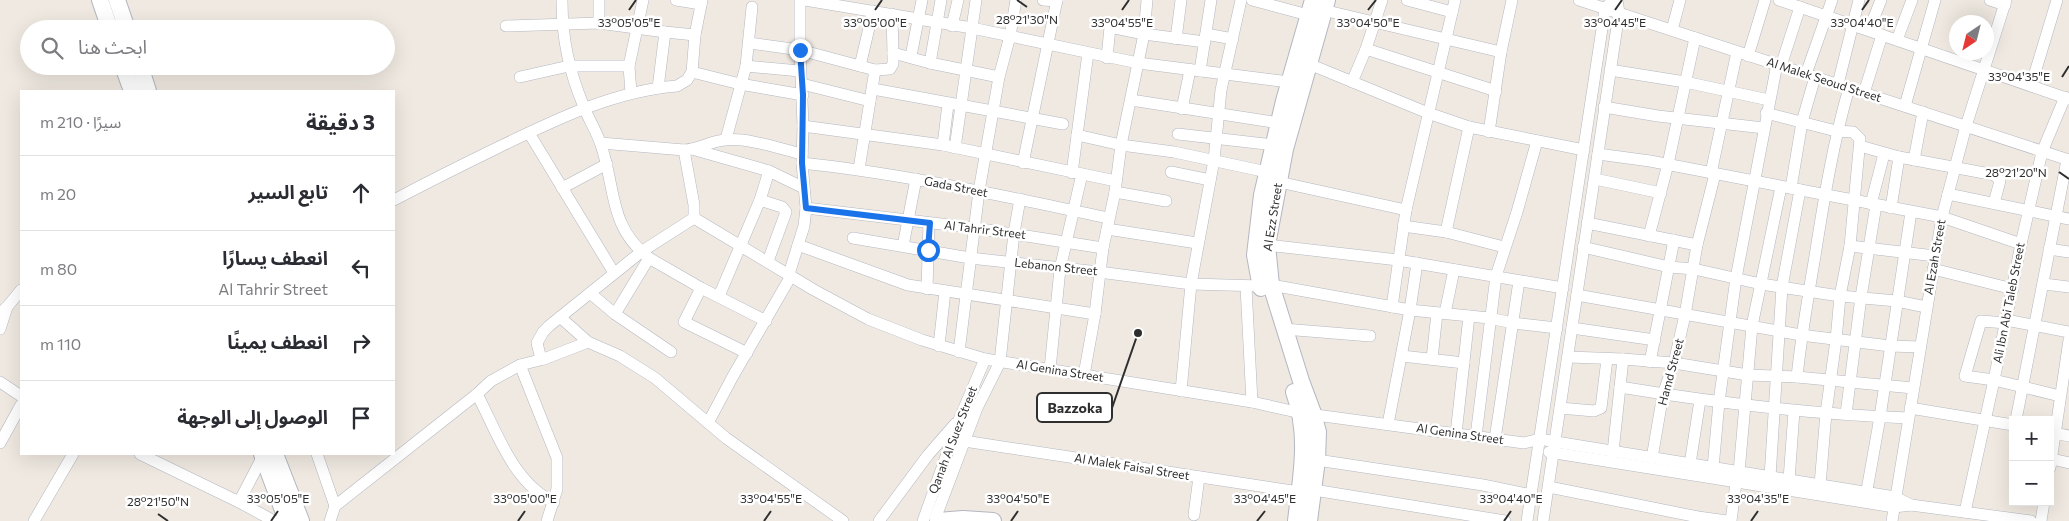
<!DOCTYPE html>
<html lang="ar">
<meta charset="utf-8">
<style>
:root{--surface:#fff;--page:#f7f7f7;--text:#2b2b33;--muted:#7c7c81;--line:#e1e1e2}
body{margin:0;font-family:Commissioner,"Noto Sans Arabic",sans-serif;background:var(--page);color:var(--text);direction:rtl}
.controls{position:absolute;right:15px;bottom:15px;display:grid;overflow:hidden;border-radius:0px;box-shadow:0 5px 20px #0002}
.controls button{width:45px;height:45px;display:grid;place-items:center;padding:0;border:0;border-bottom:1px solid var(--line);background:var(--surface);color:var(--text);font:25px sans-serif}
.compass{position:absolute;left:1949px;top:15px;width:45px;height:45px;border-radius:50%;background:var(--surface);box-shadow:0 5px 20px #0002;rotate:215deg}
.stop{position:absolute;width:15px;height:15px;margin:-11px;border:4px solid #1a73e8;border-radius:50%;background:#fff}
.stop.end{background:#1a73e8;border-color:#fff;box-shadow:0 1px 5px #0008}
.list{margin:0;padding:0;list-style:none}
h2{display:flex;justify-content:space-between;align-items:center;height:65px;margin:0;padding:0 20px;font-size:21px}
h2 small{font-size:16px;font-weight:400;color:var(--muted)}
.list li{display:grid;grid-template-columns:32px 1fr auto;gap:15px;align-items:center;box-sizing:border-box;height:75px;padding:0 20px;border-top:1px solid var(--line)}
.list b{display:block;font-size:19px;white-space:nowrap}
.list p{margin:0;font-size:16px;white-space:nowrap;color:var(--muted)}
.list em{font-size:16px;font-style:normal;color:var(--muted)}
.icon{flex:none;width:28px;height:28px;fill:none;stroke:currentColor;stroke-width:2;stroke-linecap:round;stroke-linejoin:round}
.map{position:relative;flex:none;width:2069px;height:521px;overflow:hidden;direction:ltr}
.search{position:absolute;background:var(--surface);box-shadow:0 5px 20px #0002;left:20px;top:20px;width:375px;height:55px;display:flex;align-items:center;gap:12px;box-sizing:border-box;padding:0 18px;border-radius:28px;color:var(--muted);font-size:19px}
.panel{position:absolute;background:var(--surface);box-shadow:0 5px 20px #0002;left:20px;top:90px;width:375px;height:365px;border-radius:0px;direction:rtl}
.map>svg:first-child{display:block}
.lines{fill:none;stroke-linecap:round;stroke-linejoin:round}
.street-casing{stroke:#b4b7c1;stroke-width:12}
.secondary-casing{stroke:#b4b7c1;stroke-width:18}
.street{stroke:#fff;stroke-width:11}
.secondary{stroke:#fff;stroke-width:16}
.route{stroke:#1a73e8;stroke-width:6}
.ticks{fill:none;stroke:#2e2e2e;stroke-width:2}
.labels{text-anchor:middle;stroke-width:5;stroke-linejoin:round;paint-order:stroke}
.street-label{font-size:12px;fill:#2e2e2e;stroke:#fff}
.ticks-label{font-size:12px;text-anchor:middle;fill:#2e2e2e;stroke:#fff;stroke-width:5;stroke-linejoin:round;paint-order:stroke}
.leader{fill:none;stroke:#2e2e2e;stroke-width:2}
.callout-dot{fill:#2e2e2e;stroke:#fff;stroke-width:2}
.callout{fill:#fff;stroke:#2e2e2e;stroke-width:2}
.callout-label{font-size:14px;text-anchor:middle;font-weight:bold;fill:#2e2e2e}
</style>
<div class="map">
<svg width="2069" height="521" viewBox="0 0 2069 521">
<rect width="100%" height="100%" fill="#efe9e1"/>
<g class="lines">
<defs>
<g id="street">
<path d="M562,0c0,39 7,71 22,107 5,13 13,25 17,38 15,43 7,81 48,113l52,30 65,33"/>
<path d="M676,0l25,4"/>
<path d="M805,0l167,28 166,35 151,19"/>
<path d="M1043,0l14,1"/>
<path d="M1252,0l56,15"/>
<path d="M1382,0l-16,49 130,42"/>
<path d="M1407,0l45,12"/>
<path d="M1579,0l490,160"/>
<path d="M1779,0l290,99"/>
<path d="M1990,0l15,5"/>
<path d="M1323,10l178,42"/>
<path d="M892,14l1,39 37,10 69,14"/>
<path d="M599,23v-23"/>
<path d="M506,26l93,-3 66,9 30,3"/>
<path d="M952,26l6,-26"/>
<path d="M1672,30l8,-30"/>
<path d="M1869,30l12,-30"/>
<path d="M1206,34l27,5"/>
<path d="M1176,39l5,-39"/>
<path d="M1897,40l15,-40"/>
<path d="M749,43l51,7 75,20 15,-1 3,-5v-11"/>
<path d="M911,56l11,-56"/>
<path d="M1748,56l17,-56"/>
<path d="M1107,58l3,-31 34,7 61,8"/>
<path d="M930,63l11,-63"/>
<path d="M1309,64l119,49 41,14 115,23"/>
<path d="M746,66l54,5"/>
<path d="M860,66l13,-55"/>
<path d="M1781,66l19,-59"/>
<path d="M1610,70l75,12 84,18"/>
<path d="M1200,71l11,-71"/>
<path d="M692,72l48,12 63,11"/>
<path d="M1806,74l26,-74"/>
<path d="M520,77l49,-11h60"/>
<path d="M1352,82l14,-33"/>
<path d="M802,84l68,17"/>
<path d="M1838,84l21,-84"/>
<path d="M2031,86l26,-86"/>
<path d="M658,88l7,-56"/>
<path d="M873,89l190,35"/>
<path d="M631,93l-2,-27 14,-66"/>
<path d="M1864,93l18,-58"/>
<path d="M1131,100l148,23"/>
<path d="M1905,106l30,-106"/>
<path d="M1604,107l54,9 106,12"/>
<path d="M1182,109l8,-39"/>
<path d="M1766,113l70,18 17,1 7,7 -10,107 -10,50 -4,44 -10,73 -6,72"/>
<path d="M803,126l140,19 173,36"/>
<path d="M1489,132l12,-80 11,-52"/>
<path d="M529,133l85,140"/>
<path d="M1178,134l96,11"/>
<path d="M1077,135l44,10 53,7 93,20"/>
<path d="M726,139l20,-73 6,-59"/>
<path d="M601,143l83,7c15,-1 27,-9 41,-10 22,-3 55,9 77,14"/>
<path d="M943,145l5,-41"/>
<path d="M1860,146l39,11 96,18 5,6 -6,22"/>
<path d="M955,148l21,-148"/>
<path d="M692,149l77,22 35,17"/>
<path d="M684,150l10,55v13l120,72 54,29 54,21 63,19 267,43 49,11 223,30 16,-4 16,3 339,55 16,8"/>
<path d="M1598,154l52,7 292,56 79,27"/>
<path d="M1914,160l9,-48"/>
<path d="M802,163c104,11 205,34 307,55"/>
<path d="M1023,163l34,-163"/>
<path d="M859,169l16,-99"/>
<path d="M1171,172l39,8"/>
<path d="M1072,173l16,-120"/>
<path d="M1711,173l26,-121"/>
<path d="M1595,179l66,14"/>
<path d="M1279,182l127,28"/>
<path d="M562,188l45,-24"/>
<path d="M1791,188l11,-66 13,-45"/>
<path d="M1115,192l51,9"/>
<path d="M1948,194l121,25"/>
<path d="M394,200c34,-18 68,-35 103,-52 56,-27 116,-57 180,-62l10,-6 5,-8 3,-37 7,-35"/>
<path d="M760,200l22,7 4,5 -18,49"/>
<path d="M1871,204l13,-50"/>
<path d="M806,208l169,20 128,20"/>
<path d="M1891,208l8,-51"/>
<path d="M1587,223l110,22"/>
<path d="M1403,226l43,6 58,15"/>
<path d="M1107,229l90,14"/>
<path d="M1446,232l23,-105"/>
<path d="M1649,236l19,-72 27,-126"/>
<path d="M853,238l117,20 129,14 92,12 70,2"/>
<path d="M798,245l110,40 187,29"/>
<path d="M1267,245l131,15 165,28"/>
<path d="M903,246l13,-67"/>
<path d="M1850,246l85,10"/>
<path d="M1583,247l86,20 25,2 67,15 79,12 57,5 29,6"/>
<path d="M2049,249l20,3"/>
<path d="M1933,269l80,20"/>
<path d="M789,274l15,-48 2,-18 -4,-45 1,-37 -3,-76v-50"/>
<path d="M2044,284l25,3"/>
<path d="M1271,285l139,25 79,8 24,5 44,5"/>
<path d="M1246,287l6,115"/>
<path d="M701,288l-17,34 63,31"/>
<path d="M927,289l2,-66"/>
<path d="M590,293l25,21 56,38"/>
<path d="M1577,295l224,40 89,11 30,1"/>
<path d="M719,296l41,-96 9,-29"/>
<path d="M1392,307l14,-97 49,-210"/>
<path d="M0,313l7,-6 14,-17"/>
<path d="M1445,313l9,-43"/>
<path d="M615,314l34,-56"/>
<path d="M560,317l28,25 32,14 35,22 71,60 117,83"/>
<path d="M2006,320l63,12"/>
<path d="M2006,323l-25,-2 -16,55 29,4 66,16"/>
<path d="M1572,328l83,12"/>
<path d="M0,329l7,-22"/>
<path d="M1284,329l86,7"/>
<path d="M939,346l6,-55"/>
<path d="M959,352l20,-161 20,-114 11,-41 6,-36"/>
<path d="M1402,356l62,7"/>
<path d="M1569,357l54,2 51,4 74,12 49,2 116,11"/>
<path d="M544,359l-4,-4 -3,-12 6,-11 6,-6 92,-74 53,-34"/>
<path d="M1432,359l5,-46"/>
<path d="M1650,362l24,-122"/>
<path d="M520,365l37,93v31l-10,32"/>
<path d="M1050,369l10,-100 22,-95"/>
<path d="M1084,375l11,-61 8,-66 12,-56 6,-47 23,-111 3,-34"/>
<path d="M1797,377c4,-40 11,-80 18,-121 9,-57 18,-113 34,-168"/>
<path d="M0,382l21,14"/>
<path d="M1620,387c96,16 191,27 288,31"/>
<path d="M1181,391l10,-107 23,-124 7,-70 20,-90"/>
<path d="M477,394c20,38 36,89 77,108"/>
<path d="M1560,408l34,3 7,-3 6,-49"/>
<path d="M1910,408l103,17"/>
<path d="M1846,414l15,-117 15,-92"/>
<path d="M2016,420l51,-260"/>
<path d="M708,423l25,-47 58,-100"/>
<path d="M1388,424l22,-114 7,-47"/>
<path d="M2050,432l19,4"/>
<path d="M1456,434l13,-118"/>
<path d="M1476,436l20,-160 21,-64 20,-71"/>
<path d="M1495,439l24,-158"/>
<path d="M964,441l335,51"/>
<path d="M0,443l21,-38"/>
<path d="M1549,452l345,55 17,-2 120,16"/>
<path d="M1613,452l10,-93"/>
<path d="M140,454l99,48 35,19"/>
<path d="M317,454l18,52 -5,15"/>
<path d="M1652,458l11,-64 11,-31 11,-48 12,-70 18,-71"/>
<path d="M2052,459l17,4"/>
<path d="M1317,460l166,25 49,10"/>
<path d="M1690,464l10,-64"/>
<path d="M1713,468l6,-66 17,-124 41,-214"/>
<path d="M2050,468l19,-128"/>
<path d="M1739,472l13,-146 29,-139"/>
<path d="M1770,477l12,-190 18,-97"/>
<path d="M1789,480l5,-69"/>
<path d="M1549,487l149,30 29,4"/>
<path d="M1314,490l191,31"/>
<path d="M1865,501l15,-84 31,-205"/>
<path d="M239,502l25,-48"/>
<path d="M335,506l142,-112 14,-13 29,-16 24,-6 44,-17"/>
<path d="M1965,512l29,-132 27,-136 21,-92 23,-55"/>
<path d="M1194,515l5,-38"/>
<path d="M935,519l42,-111 23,-46 14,-129 6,-34"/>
<path d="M34,521l39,-67"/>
<path d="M879,521l49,-66 27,-31"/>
<path d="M923,521l36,-101 26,-61"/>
<path d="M1527,521l78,-512 8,-9"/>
<path d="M1543,521l76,-508 -2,-13"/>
<path d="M1731,521l5,-38"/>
<path d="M1892,521l50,-304 24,-91 40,-126"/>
<path d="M2041,521l3,-19"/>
</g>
<g id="secondary">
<path d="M100,0l10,29"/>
<path d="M117,0l10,29"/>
<path d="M123,66l9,25"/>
<path d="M140,66l8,25"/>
<path d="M1261,288l-6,-33 7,-60 22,-94 29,-101"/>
<path d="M1294,392c16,44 7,84 2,129"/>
<path d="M262,454l25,67"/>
<path d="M275,454l26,67"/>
<path d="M938,521l25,-2 30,2"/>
<path d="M1309,521l8,-61 1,-28 -5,-19 -12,-32 -30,-96 -4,-40 18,-96 42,-149"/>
</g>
</defs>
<use href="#street" class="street-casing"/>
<use href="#secondary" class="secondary-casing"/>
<use href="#street" class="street"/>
<use href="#secondary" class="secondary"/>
</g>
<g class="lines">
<path class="route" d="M800,50l3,45 -1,68 4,45 124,15 -2,27"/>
</g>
<path class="ticks" d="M1017,0l10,7M629,10l7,-10M875,10l7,-10M1122,10l7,-10M1368,10l8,-10M1615,10l7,-10M1862,10l7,-10M2062,77l7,-11M2059,172l10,7M158,514l10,7M271,521l7,-10M518,521l7,-10M764,521l7,-10M1011,521l7,-10M1257,521l8,-10M1504,521l7,-10M1751,521l7,-10"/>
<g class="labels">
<g class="street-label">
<text transform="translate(1824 80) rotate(18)" y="4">Al Malek Seoud Street</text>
<text transform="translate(956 187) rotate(11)" y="4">Gada Street</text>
<text transform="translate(1273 217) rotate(-81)" y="4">Al Ezz Street</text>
<text transform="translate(985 230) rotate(7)" y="4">Al Tahrir Street</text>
<text transform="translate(1935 257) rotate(-80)" y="4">Al Ezah Street</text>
<text transform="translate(1056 267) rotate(6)" y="4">Lebanon Street</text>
<text transform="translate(2009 303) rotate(-79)" y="4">Ali Ibn Abi Taleb Street</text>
<text transform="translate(1060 371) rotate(9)" y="4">Al Genina Street</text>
<text transform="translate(1671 372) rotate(-75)" y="4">Hamd Street</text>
<text transform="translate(1460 434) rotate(8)" y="4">Al Genina Street</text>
<text transform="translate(953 440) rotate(-69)" y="4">Qanah Al Suez Street</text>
<text transform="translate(1132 467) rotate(9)" y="4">Al Malek Faisal Street</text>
</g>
</g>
<g class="ticks-label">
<text x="1027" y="24">28°21'30"N</text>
<text x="629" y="27">33°05'05"E</text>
<text x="875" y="27">33°05'00"E</text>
<text x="1122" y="27">33°04'55"E</text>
<text x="1368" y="27">33°04'50"E</text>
<text x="1615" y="27">33°04'45"E</text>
<text x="1862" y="27">33°04'40"E</text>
<text x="2019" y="81">33°04'35"E</text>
<text x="2016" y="177">28°21'20"N</text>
<text x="278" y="503">33°05'05"E</text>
<text x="525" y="503">33°05'00"E</text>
<text x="771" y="503">33°04'55"E</text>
<text x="1018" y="503">33°04'50"E</text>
<text x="1265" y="503">33°04'45"E</text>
<text x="1511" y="503">33°04'40"E</text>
<text x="1758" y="503">33°04'35"E</text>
<text x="158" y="506">28°21'50"N</text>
</g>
<path class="leader" d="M1138 333L1112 408"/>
<circle class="callout-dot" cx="1138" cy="333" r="5"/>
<rect class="callout" x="1037" y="393" width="75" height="29" rx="5"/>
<g class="callout-label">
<text x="1075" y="413">Bazzoka</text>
</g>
</svg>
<div class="controls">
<button>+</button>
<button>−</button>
</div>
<svg class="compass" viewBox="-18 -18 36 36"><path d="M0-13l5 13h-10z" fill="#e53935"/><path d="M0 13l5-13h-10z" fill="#7c7c81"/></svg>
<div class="stop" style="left:928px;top:250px"></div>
<div class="stop end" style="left:800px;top:50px"></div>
<div class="search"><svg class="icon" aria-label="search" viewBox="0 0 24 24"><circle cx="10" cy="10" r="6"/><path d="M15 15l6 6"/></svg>ابحث هنا</div>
<section class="panel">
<h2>3 دقيقة<small>سيرًا · 210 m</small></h2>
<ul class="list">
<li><svg class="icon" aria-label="ahead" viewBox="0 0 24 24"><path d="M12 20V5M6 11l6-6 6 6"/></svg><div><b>تابع السير</b></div><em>20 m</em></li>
<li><svg class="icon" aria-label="left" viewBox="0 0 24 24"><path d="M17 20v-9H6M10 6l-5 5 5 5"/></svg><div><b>انعطف يسارًا</b><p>Al Tahrir Street</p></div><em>80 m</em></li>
<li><svg class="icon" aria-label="right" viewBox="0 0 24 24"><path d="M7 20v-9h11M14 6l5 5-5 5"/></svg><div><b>انعطف يمينًا</b></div><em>110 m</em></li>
<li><svg class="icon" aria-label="arrive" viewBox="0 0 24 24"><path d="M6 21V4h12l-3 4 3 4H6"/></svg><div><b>الوصول إلى الوجهة</b></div></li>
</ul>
</section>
</div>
